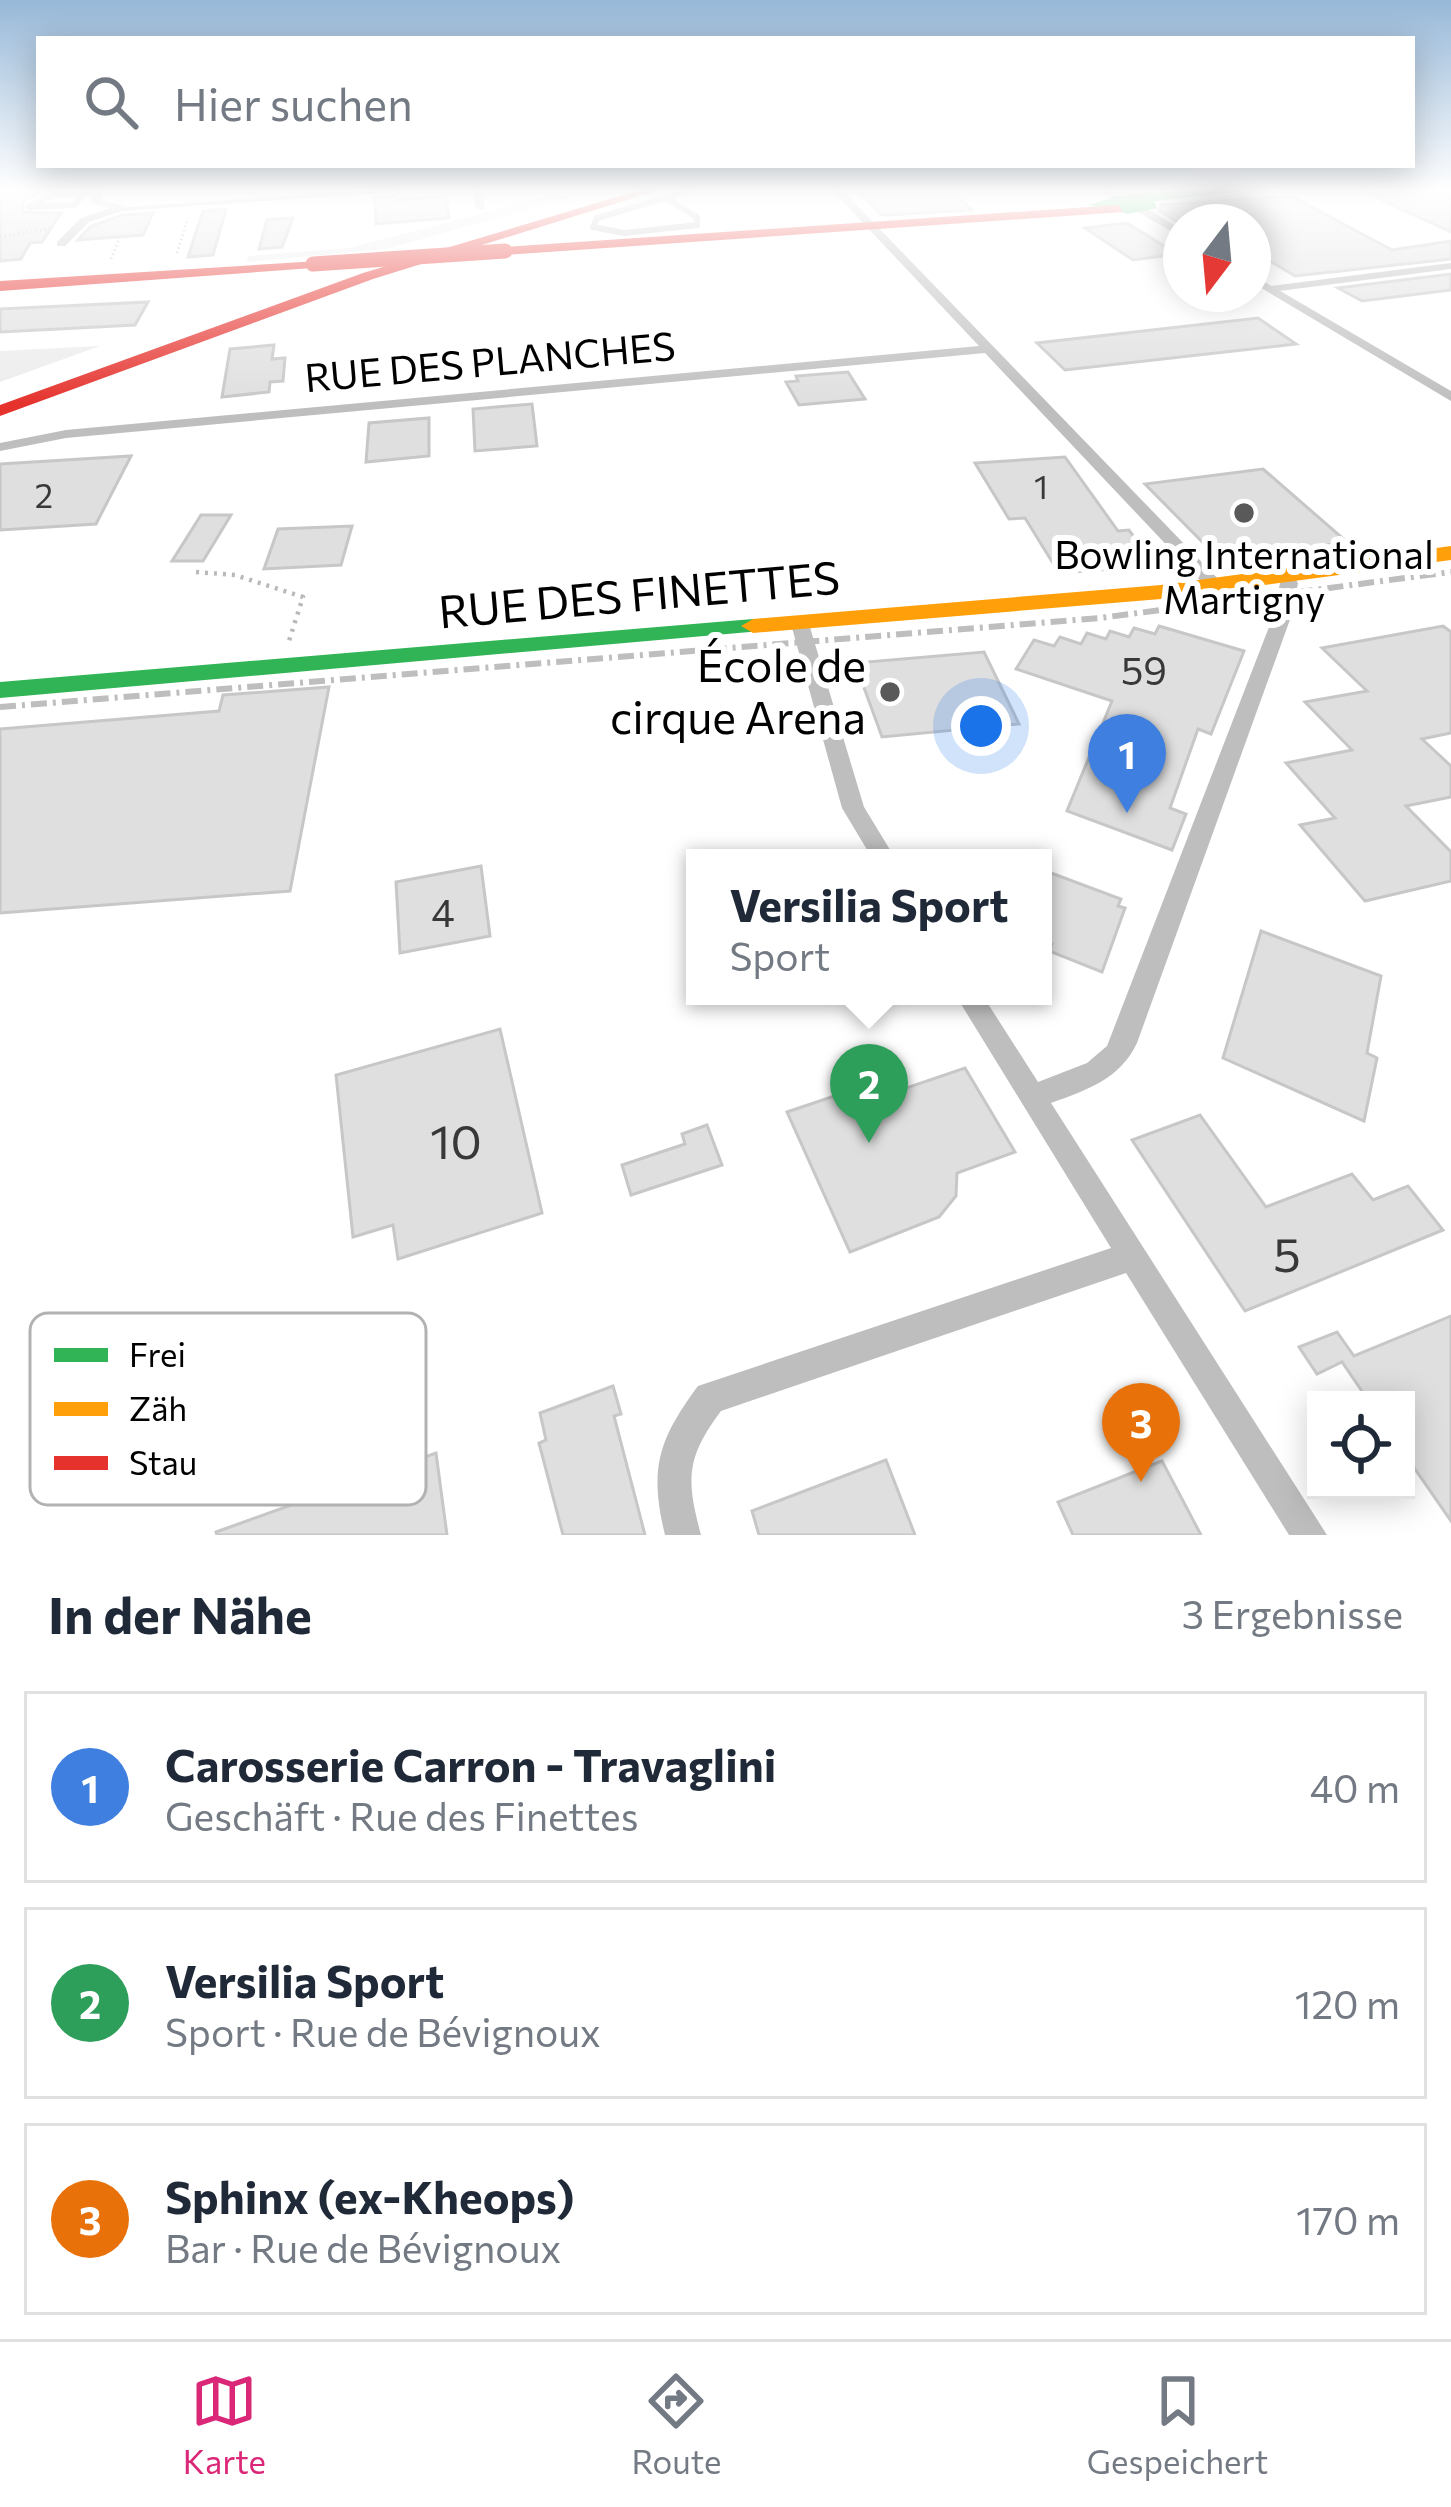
<!DOCTYPE html>
<html lang="de">
<meta charset="utf-8">
<style>
:root{--surface:#fff;--page:#f6f6f7;--text:#1f2937;--muted:#747a83;--line:#e0e1e3;--accent:#db2777}
body{margin:0;font-family:Commissioner,sans-serif;background:var(--page);color:var(--text)}
.controls{position:absolute;right:36px;bottom:36px;display:grid;overflow:hidden;border-radius:0px;box-shadow:0 6px 30px #0003}
.controls button{width:108px;height:108px;display:grid;place-items:center;padding:0;border:0;border-bottom:3px solid var(--line);background:var(--surface);color:var(--text);font:60px sans-serif}
.compass{position:absolute;left:1163px;top:204px;width:108px;height:108px;border-radius:50%;background:var(--surface);box-shadow:0 6px 30px #0003;rotate:196deg}
.you{position:absolute;left:981px;top:726px;width:42px;height:42px;margin:-30px;border:9px solid #fff;border-radius:50%;background:#1a73e8;box-shadow:0 0 0 18px #1a73e833}
.badge{display:grid;place-items:center;width:78px;height:78px;border-radius:50%;background:var(--accent);color:#fff;font-size:39px;font-weight:700}
.pin{position:absolute;translate:-50% -99px;filter:drop-shadow(0 3px 6px #0008)}
.pin::after{content:'';position:absolute;top:63px;width:42px;height:36px;background:inherit;clip-path:polygon(0 0,100% 0,50% 100%)}
.popup{position:absolute;left:686px;top:849px;width:366px;height:156px;box-sizing:border-box;display:grid;place-content:center;border-radius:0px;background:var(--surface);filter:drop-shadow(0 3px 9px #0005);font-size:39px;white-space:nowrap;color:var(--muted)}
.popup b{font-size:45px;color:var(--text)}
.popup::after{content:'';position:absolute;left:50%;top:100%;margin-left:-24px;border:24px solid transparent;border-top-color:var(--surface)}
.list{margin:0;padding:0;list-style:none}
h2{display:flex;justify-content:space-between;align-items:center;height:156px;margin:0;padding:0 48px;font-size:51px}
h2 small{font-size:39px;font-weight:400;color:var(--muted)}
.list li{display:grid;grid-template-columns:78px 1fr auto;gap:36px;align-items:center;box-sizing:border-box;height:192px;margin:0 24px 24px;padding:0 24px;border:3px solid var(--line);border-radius:0px}
.list b{display:block;font-size:45px;white-space:nowrap}
.list p{margin:0;font-size:39px;white-space:nowrap;color:var(--muted)}
.list em{font-size:39px;font-style:normal;color:var(--muted)}
.icon{flex:none;width:66px;height:66px;fill:none;stroke:currentColor;stroke-width:2;stroke-linecap:round;stroke-linejoin:round}
.map{position:relative;flex:none;width:1451px;height:1535px;overflow:hidden}
.search{position:absolute;background:var(--surface);box-shadow:0 6px 30px #0003;left:36px;right:36px;top:36px;height:132px;display:flex;align-items:center;gap:30px;box-sizing:border-box;padding:0 42px;border-radius:0px;color:var(--muted);font-size:45px}
.sheet{height:804px;background:var(--surface)}
nav{display:flex;justify-content:space-around;align-items:center;box-sizing:border-box;height:168px;border-top:3px solid var(--line);background:var(--surface);font-size:33px;color:var(--muted)}
nav a{display:grid;justify-items:center;gap:6px}
nav .on{color:var(--accent)}
.map>svg:first-child{display:block}
.green{fill:#ececec}
.building{fill:#dfdfdf;stroke:#c7c7c7;stroke-width:3}
.lines{fill:none;stroke-linecap:round;stroke-linejoin:round}
.path-far1{stroke:#b9b9b9;stroke-width:3;stroke-dasharray:1.5 3;stroke-linecap:butt}
.path{stroke:#b9b9b9;stroke-width:4.5;stroke-dasharray:3 6;stroke-linecap:butt}
.lane{stroke:#bebebe;stroke-width:6}
.street{fill:#bebebe;fill-rule:evenodd}
.fast{fill:#30b455;fill-rule:evenodd}
.slow{fill:#ff9f0a;fill-rule:evenodd}
.jam{fill:#e5322d;fill-rule:evenodd}
.rail{stroke:#bebebe;stroke-width:6;stroke-dasharray:16 6 3 6;stroke-linecap:butt}
.jam-bridge{stroke:#e5322d;stroke-width:15}
.poi-dot{fill:#595959;stroke:#fff;stroke-width:4.5}
.labels{text-anchor:middle;stroke-width:12;stroke-linejoin:round;paint-order:stroke}
.far-number-label{font-size:33px;fill:#383838}
.far-street-label{font-size:39px;fill:#000;stroke:#fff}
.far-poi-label{font-size:39px;fill:#000;stroke:#fff}
.number-label{font-size:39px;fill:#383838}
.street-label{font-size:45px;fill:#000;stroke:#fff}
.poi-label{font-size:45px;fill:#000;stroke:#fff;text-anchor:end}
.near-number-label{font-size:48px;fill:#383838}
.key{fill:#fff;stroke:#b2b2b2;stroke-width:3}
.key-label{font-size:33px;fill:#000}
</style>
<div class="map">
<svg width="1451" height="1535" viewBox="0 0 1451 1535">
<rect width="100%" height="100%" fill="#fff"/>
<g class="green">
<path d="M575,189h25l-214,60 -140,13 3,-6 100,-8z"/>
<path d="M100,346l-100,36v-31z"/>
</g>
<g class="building">
<path d="M0,189h45l-22,13v10l38,1 -19,29 -12,1 -9,16 -21,2z"/>
<path d="M857,189h92l23,21 -84,5 -8,-1z"/>
<path d="M1358,189h93v43z"/>
<path d="M395,196l1,4 50,-4 3,22 -73,6 -1,-26z"/>
<path d="M1291,196l101,54 59,-9v18l-156,17 -42,-25v-29h-75l-18,-11 1,-6z"/>
<path d="M226,209l-13,46 -25,2 15,-46z"/>
<path d="M153,213l-10,22 -65,5 13,-14 32,-11z"/>
<path d="M293,218l-11,29 -23,2 8,-29z"/>
<path d="M1127,223l50,31 -44,6 -48,-32z"/>
<path d="M1451,274v16l-89,11 -24,-13z"/>
<path d="M148,302l-13,23 -135,7v-23z"/>
<path d="M1258,318l38,26 -231,26 -28,-27z"/>
<path d="M274,345l-2,14 13,-1 -2,23 -13,1 -1,10 -47,5 8,-48z"/>
<path d="M848,372l17,27 -66,6 -13,-23 12,-1 -2,-5z"/>
<path d="M532,404l5,42 -62,5 -2,-42z"/>
<path d="M429,418v38l-63,6 3,-39z"/>
<path d="M131,456l-35,68 -96,6v-66z"/>
<path d="M1065,457l53,74 11,-1 26,36 -96,7 -34,-55 -16,1 -34,-56z"/>
<path d="M1263,469l84,73 -127,18 -75,-76z"/>
<path d="M201,515h30l-28,46h-31z"/>
<path d="M352,526l-11,39 -77,4 14,-40z"/>
<path d="M1159,626l85,25 -33,83 -13,-5 -28,79 16,6 -14,36 -105,-39 45,-110 -96,-32 18,-29 20,6 6,-9 21,7 6,-11 19,6 4,-8 19,6 5,-9 21,6z"/>
<path d="M1443,626l8,6v101l-29,6 29,27v31l-45,9 45,46v29l-86,20 -65,-76 35,-7 -49,-55 66,-13 -47,-48 62,-11 -45,-43z"/>
<path d="M984,652l35,72 -137,13 -27,-74z"/>
<path d="M329,687l-39,204 -290,22v-184l219,-18 4,-16z"/>
<path d="M481,866l9,70 -90,17 -4,-71z"/>
<path d="M1043,870l78,29 -3,7 7,2 -23,64 -53,-21 3,-7 -9,-4z"/>
<path d="M1261,931l120,45 -14,77 10,5 -13,63 -141,-63z"/>
<path d="M500,1029l42,184 -144,46 -5,-34 -40,12 -17,-162z"/>
<path d="M965,1068l50,84 -58,21 -1,23 -17,21 -89,35 -63,-140 83,-28 7,14z"/>
<path d="M1200,1115l66,92 86,-33 21,26 35,-14 35,44 -198,81 -113,-171z"/>
<path d="M707,1125l15,40 -91,30 -9,-30 63,-21 -3,-10z"/>
<path d="M1451,1316v205l-45,-65v-56h-38l-26,-38 -25,12 -18,-27 38,-15 17,24z"/>
<path d="M613,1386l8,28 -7,2 31,119h-82l-24,-92 7,-3 -6,-27z"/>
<path d="M436,1453l11,82h-230l-1,-3z"/>
<path d="M886,1460l29,75h-156l-7,-24z"/>
<path d="M1162,1461l39,74h-128l-15,-33z"/>
</g>
<g class="lines">
<g class="path-far1">
<path d="M0,237l53,-9"/>
<path d="M177,253l11,-35"/>
<path d="M111,259l8,-20"/>
</g>
<path class="path" d="M196,572l39,3 68,22 -15,47"/>
<g class="lane">
<path d="M83,194l-8,11 -46,2 22,-12 45,-2"/>
<path d="M666,198l31,19v8l-73,8 -31,-6 4,-9 99,-29"/>
<path d="M1271,289l180,-23"/>
</g>
<g class="street">
<path d="M94,189h10l-3,11 27,7 261,-18h45l-312,22 -33,11 -24,24h-8v-4l24,-24 29,-10 -17,-4 -4,-7z"/>
<path d="M472,189h10l3,21 -9,-2z"/>
<path d="M831,189h10l380,393v8h-12l-224,-237 -919,85 -66,13v-8l66,-13 913,-84z"/>
<path d="M1100,189h12l11,8 -9,2z"/>
<path d="M1138,208h8l35,21v8l-43,-25z"/>
<path d="M1253,275l198,116v10l-198,-118z"/>
<path d="M1285,572l6,1 7,10 -6,31 -155,429c-17,36 -50,47 -86,60l276,432h-38l-163,-262 -405,138c-35,47 -35,68 -20,124h-36c-16,-66 -7,-95 33,-149l413,-138 -155,-252h27l55,86 49,-19 20,-17 167,-432 6,-31 -4,-6z"/>
<path d="M800,618l9,6 55,183 31,51h-23l-30,-50 -51,-184z"/>
</g>
<g class="fast">
<path d="M1210,189h54l-110,12 3,7 -29,6 -38,-9 28,-10z"/>
<path d="M753,619l12,7 -4,5 -761,67v-16z"/>
</g>
<path class="slow" d="M1451,546v14l-290,39 -408,34 -12,-7 12,-7 408,-34z"/>
<g class="jam">
<path d="M643,189h19l-289,90 -373,137v-11l363,-132z"/>
<path d="M1118,205l5,7 -618,43 -7,-4 7,-4z"/>
<path d="M318,261v6l-5,1 -313,23v-10z"/>
</g>
<path class="rail" d="M0,707l1100,-89 351,-46"/>
<path class="jam-bridge" d="M313,264l192,-13"/>
</g>
<linearGradient id="sky" x2="0" y2="1"><stop stop-color="#97b8d8"/><stop offset="0.47" stop-color="#fff"/><stop offset="1" stop-color="#fff" stop-opacity="0"/></linearGradient>
<rect width="1451" height="404" fill="url(#sky)"/>
<g class="poi-dot">
<circle cx="1244" cy="513" r="12"/>
<circle cx="890" cy="692" r="12"/>
</g>
<g class="labels">
<g class="far-number-label">
<text x="1041" y="499">1</text>
<text x="44" y="508">2</text>
</g>
<g class="far-street-label">
<text transform="translate(490 362) rotate(-5)" y="14">RUE DES PLANCHES</text>
</g>
<g class="far-poi-label">
<text x="1244" y="569">Bowling International<tspan x="1244" dy="45">Martigny</tspan></text>
</g>
<g class="number-label">
<text x="1144" y="685">59</text>
<text x="443" y="927">4</text>
</g>
<g class="street-label">
<text transform="translate(639 595) rotate(-5)" y="16">RUE DES FINETTES</text>
</g>
<g class="poi-label">
<text x="866" y="682">École de<tspan x="866" dy="52">cirque Arena</tspan></text>
</g>
<g class="near-number-label">
<text x="456" y="1159">10</text>
<text x="1287" y="1272">5</text>
</g>
</g>
<rect x="30" y="1313" width="396" height="192" rx="18" class="key"/>
<rect x="54" y="1348" width="54" height="14" fill="#30b455"/>
<rect x="54" y="1402" width="54" height="14" fill="#ff9f0a"/>
<rect x="54" y="1456" width="54" height="14" fill="#e5322d"/>
<g class="key-label">
<text x="129" y="1367">Frei</text>
<text x="129" y="1421">Zäh</text>
<text x="129" y="1475">Stau</text>
</g>
</svg>
<div class="controls">
<button><svg class="icon" aria-label="locate" viewBox="0 0 24 24"><circle cx="12" cy="12" r="6"/><path d="M12 2v4M12 18v4M2 12h4M18 12h4"/></svg></button>
</div>
<svg class="compass" viewBox="-18 -18 36 36"><path d="M0-13l5 13h-10z" fill="#e53935"/><path d="M0 13l5-13h-10z" fill="#747a83"/></svg>
<div class="you"></div>
<div class="pin badge" style="left:1127px;top:813px;background:#3f7fe0">1</div>
<div class="pin badge" style="left:869px;top:1143px;background:#2e9e5b">2</div>
<div class="popup"><b>Versilia Sport</b>Sport</div>
<div class="pin badge" style="left:1141px;top:1482px;background:#e8710a">3</div>
<div class="search"><svg class="icon" aria-label="search" viewBox="0 0 24 24"><circle cx="10" cy="10" r="6"/><path d="M15 15l6 6"/></svg>Hier suchen</div>
</div>
<section class="sheet">
<h2>In der Nähe<small>3 Ergebnisse</small></h2>
<ul class="list">
<li><span class="badge" style="background:#3f7fe0">1</span><div><b>Carosserie Carron - Travaglini</b><p>Geschäft · Rue des Finettes</p></div><em>40 m</em></li>
<li><span class="badge" style="background:#2e9e5b">2</span><div><b>Versilia Sport</b><p>Sport · Rue de Bévignoux</p></div><em>120 m</em></li>
<li><span class="badge" style="background:#e8710a">3</span><div><b>Sphinx (ex-Kheops)</b><p>Bar · Rue de Bévignoux</p></div><em>170 m</em></li>
</ul>
</section>
<nav>
<a class="on"><svg class="icon" aria-label="map" viewBox="0 0 24 24"><path d="M3 6l6-2 6 2 6-2v14l-6 2-6-2-6 2zM9 4v14M15 6v14"/></svg>Karte</a>
<a><svg class="icon" aria-label="directions" viewBox="0 0 24 24"><path d="M12 3l9 9-9 9-9-9zM9 14v-3h6M13 9l2 2-2 2"/></svg>Route</a>
<a><svg class="icon" aria-label="saved" viewBox="0 0 24 24"><path d="M7 4h10v16l-5-4-5 4z"/></svg>Gespeichert</a>
</nav>
